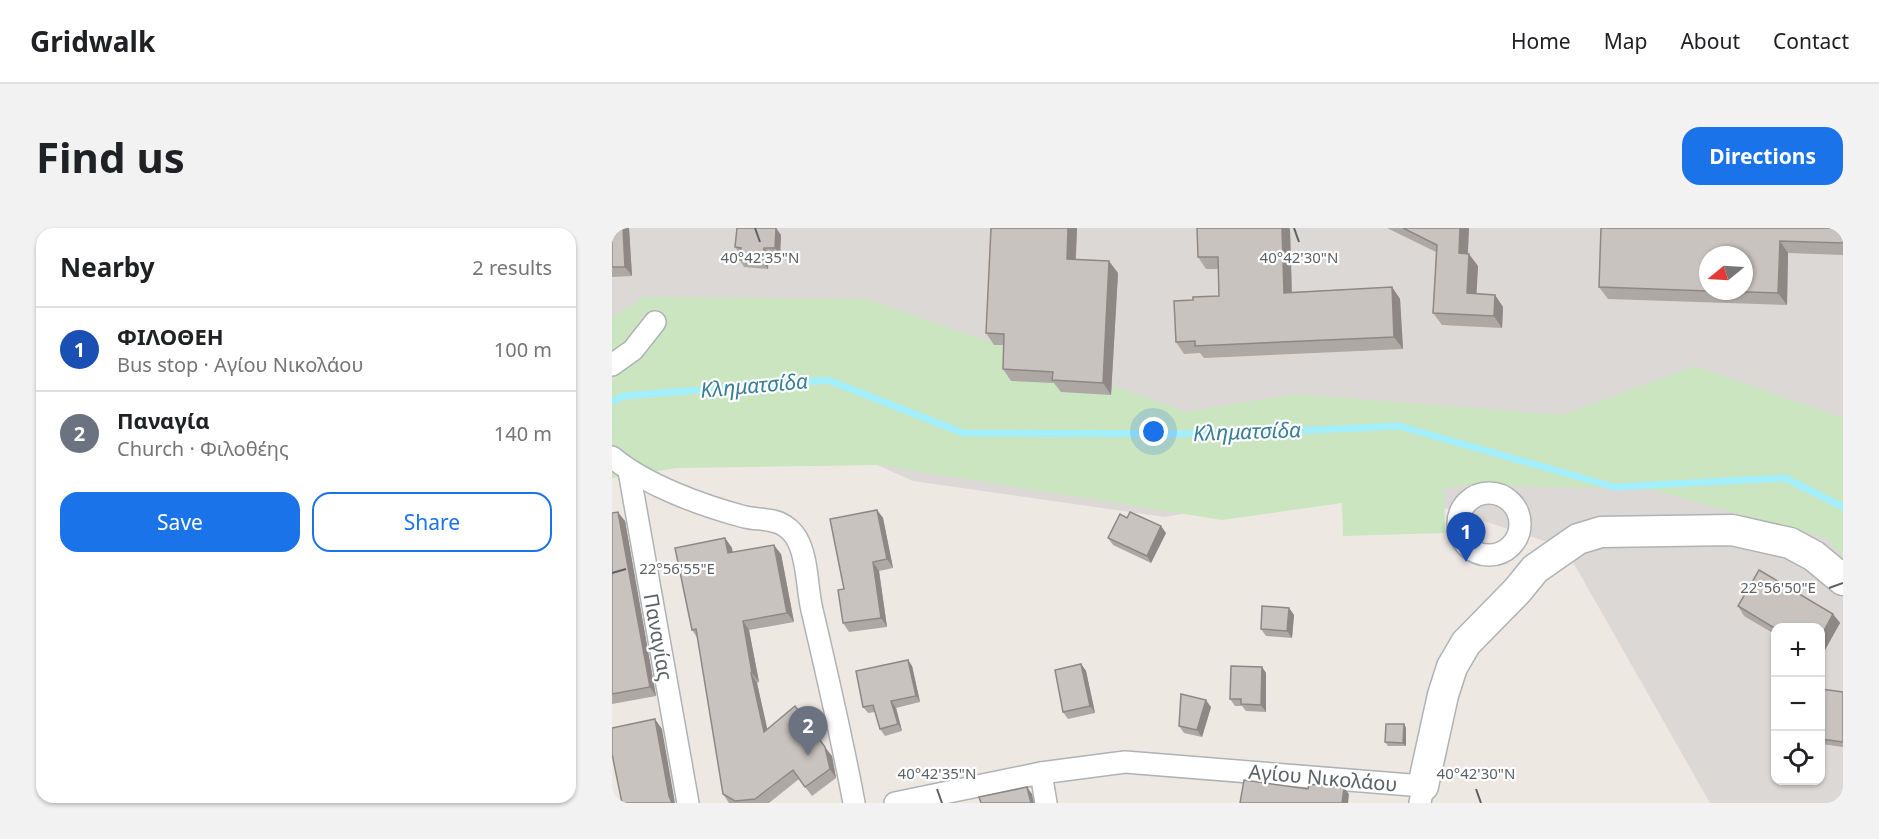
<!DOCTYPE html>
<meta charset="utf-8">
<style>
:root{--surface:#fff;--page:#f2f2f2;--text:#202124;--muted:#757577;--line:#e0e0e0;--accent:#1a73e8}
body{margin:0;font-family:"Noto Sans",sans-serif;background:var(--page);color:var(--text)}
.controls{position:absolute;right:18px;bottom:18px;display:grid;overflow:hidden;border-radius:12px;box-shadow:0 2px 4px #0004}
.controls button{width:54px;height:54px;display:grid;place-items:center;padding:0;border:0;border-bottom:2px solid var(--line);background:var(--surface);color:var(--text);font:30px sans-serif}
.compass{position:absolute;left:1087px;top:18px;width:54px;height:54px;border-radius:50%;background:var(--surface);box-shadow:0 2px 4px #0004;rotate:252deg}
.you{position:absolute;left:542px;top:204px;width:21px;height:21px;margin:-15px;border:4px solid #fff;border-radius:50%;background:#1a73e8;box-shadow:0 0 0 9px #1a73e833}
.badge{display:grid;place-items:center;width:39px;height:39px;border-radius:50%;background:var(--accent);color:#fff;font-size:20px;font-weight:700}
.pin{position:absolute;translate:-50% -50px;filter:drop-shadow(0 2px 3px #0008)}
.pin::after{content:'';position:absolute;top:32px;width:21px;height:18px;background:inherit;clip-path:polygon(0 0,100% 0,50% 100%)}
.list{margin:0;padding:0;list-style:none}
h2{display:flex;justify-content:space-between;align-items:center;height:78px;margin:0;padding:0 24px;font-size:26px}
h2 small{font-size:20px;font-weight:400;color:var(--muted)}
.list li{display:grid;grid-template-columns:39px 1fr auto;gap:18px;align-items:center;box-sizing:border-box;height:84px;padding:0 24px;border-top:2px solid var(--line)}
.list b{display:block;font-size:22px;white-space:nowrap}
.list p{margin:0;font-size:20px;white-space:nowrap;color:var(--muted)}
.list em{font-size:20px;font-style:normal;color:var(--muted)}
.actions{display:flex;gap:12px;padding:18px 24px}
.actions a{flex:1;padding:14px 0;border:2px solid var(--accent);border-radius:18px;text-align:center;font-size:21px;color:var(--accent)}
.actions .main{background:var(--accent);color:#fff}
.icon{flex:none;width:33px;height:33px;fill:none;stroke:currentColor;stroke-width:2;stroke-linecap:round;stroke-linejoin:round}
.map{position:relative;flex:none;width:1231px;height:575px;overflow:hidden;border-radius:18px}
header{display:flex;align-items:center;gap:36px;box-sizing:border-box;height:84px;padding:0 30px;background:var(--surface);border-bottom:2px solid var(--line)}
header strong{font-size:28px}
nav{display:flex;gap:33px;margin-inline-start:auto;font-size:21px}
.intro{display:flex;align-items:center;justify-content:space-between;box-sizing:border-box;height:144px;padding:0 36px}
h1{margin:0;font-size:42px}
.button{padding:15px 27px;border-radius:18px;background:var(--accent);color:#fff;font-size:21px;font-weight:700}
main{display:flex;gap:36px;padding:0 36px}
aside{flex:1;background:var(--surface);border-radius:18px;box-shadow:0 2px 4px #0004}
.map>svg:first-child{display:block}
.industrial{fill:#dcd8d5;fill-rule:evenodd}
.grass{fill:#cae5bf}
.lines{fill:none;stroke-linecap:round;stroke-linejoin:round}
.stream{stroke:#a3effe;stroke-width:7}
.street-casing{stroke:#afb3b6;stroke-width:24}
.secondary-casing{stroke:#aeb3b6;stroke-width:33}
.street{stroke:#fff;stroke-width:21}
.secondary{stroke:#fff;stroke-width:30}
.wall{fill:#ada8a4}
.shaded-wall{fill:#8d8886}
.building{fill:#c9c3bf;stroke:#8d8886;stroke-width:1.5}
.ticks{fill:none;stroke:#5b6164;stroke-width:2}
.labels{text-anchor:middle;stroke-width:4.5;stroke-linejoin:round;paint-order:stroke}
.street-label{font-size:20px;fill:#5b6164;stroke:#fff}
.water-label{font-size:21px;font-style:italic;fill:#387e96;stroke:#fff}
.ticks-label{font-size:15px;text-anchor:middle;fill:#5b6164;stroke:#fff;stroke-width:4.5;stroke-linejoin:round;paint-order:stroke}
</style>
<header>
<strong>Gridwalk</strong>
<nav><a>Home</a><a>Map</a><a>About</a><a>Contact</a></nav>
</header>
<div class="intro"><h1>Find us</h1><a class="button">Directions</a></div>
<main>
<aside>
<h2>Nearby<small>2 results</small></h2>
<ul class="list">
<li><span class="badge" style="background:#1a4fb4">1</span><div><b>ΦΙΛΟΘΕΗ</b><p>Bus stop · Αγίου Νικολάου</p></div><em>100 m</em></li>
<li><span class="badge" style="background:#6b7280">2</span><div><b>Παναγία</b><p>Church · Φιλοθέης</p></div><em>140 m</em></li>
</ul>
<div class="actions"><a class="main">Save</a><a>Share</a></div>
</aside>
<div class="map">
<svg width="1231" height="575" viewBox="0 0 1231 575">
<rect width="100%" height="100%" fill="#eee8e3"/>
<path class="industrial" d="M0,0h1231v575h-133l-145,-255 -204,-68 -196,37 -252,-36 -126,-56 -175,14zM1096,27h36v36h-36zM1164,400h44v152h-44z"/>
<path class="grass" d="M32,69l223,2 320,113 108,-18 268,21 132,-49 148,52v139l-16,-19 -178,-49 -185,-4 -20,3 1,45 -102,3 -1,-33 -120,17 -343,-55 -202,3 -65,10v-161z"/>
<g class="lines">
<path class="stream" d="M0,174l11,-6 205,-16 135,53 265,1 171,-8 215,61 171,-9 58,29"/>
<defs>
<g id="street">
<path d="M0,137l21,-15 22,-28"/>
<path d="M0,229c33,28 91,49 133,60 13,3 28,1 40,9 6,4 11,10 14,17 9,20 8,46 13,67 15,64 30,128 42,193"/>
<path d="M17,243l59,332"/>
<circle cx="877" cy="296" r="31"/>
<path d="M429,545l5,30"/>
<path d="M283,575l146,-30 84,-11 298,24 -3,17"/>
</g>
<path id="secondary" d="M811,558l20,-91 9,-28 14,-24 51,-52 18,-22 43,-30 23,-7 131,-2 58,13 24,13 29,24"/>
</defs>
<use href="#street" class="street-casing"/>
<use href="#secondary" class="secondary-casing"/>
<use href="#street" class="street"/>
<use href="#secondary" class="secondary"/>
</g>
<g class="wall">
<path d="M0,0h17l3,48 -20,1z"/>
<path d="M379,0h86l-1,31 42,14 -7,122 -50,-3 -7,-9 -43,-2 -8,-12 1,-24h-10l-8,-12z"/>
<path d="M585,0h92l1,1 2,63 100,-5 8,12 3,50 -199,9 -4,-5 -16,1 -8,-12 17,-42 26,-4v-27h-13l-8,-12z"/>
<path d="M775,0h82l-1,26 10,12 -2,28 19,1 8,12 -1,21 -60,-3 -9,-12 3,-61z"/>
<path d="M989,0h242v27l-55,-2 -1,52 -179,-6 -9,-12z"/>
<path d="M169,7l-1,20 -11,-1 -1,15 -24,-2 -4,-7v-6l-5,-7z"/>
<path d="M265,282l6,8 10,50 -14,3 8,56 -38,5 -6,-9 1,-34z"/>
<path d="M0,285l13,8 31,175 -44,8z"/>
<path d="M554,305l-15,30 -38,-18 -5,-7z"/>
<path d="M113,310l7,10v4l49,2 13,68 -45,8 10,52 -2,1 10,46 65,27 4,22 -24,18 -13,-17 -30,24h-40l-6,-9 -25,-155 -6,-9z"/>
<path d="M1126,378l95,8 7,9 -19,34v-30h-45v8l-32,-19z"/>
<path d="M677,380l5,7 -2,23 -26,-2 -5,-7z"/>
<path d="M296,432l4,6 8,36 -24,6 6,23 -17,5 -5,-7 -5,-17 -7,1 -5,-6z"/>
<path d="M469,436l5,7 9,42 -27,6 -5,-7z"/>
<path d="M650,439l4,6v39l-20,-1 -4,-5h-7l-5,-7z"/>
<path d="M1209,461l22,3v55l-22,-3z"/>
<path d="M599,479l-9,30 -18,-4 -5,-7z"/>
<path d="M792,496l2,4v18h-18l-3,-4z"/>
</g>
<g class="shaded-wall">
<path d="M11,0h6l3,48 -7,-9z"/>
<path d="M164,0l5,7 -1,20 -5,-7z"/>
<path d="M456,0h9l-2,43 -8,-12z"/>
<path d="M670,0h7l1,1 2,76 -8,-12z"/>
<path d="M848,0h9l-2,37 -8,-12z"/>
<path d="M1168,13l8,12 -1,52 -9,-12z"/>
<path d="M152,20l5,6 -1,15 -5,-7z"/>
<path d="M857,26l9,12 -2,39 -9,-12z"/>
<path d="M497,33l9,12 -7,122 -8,-12z"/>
<path d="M780,59l8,12 3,50 -9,-12z"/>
<path d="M883,67l8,12 -1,21 -8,-12z"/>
<path d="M265,282l6,8 10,50 -6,-9z"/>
<path d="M6,284l7,9 31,175 -6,-9z"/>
<path d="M549,298l5,7 -15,30 -4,-7z"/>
<path d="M113,310l7,10 3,15 -7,-10z"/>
<path d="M162,317l7,9 13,68 -7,-9z"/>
<path d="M261,334l6,9 8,56 -6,-9z"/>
<path d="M677,380l5,7 -2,23 -5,-7z"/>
<path d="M1221,386l7,9 -19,34v-21z"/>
<path d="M131,393l6,9 10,52 -7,-9z"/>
<path d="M296,432l4,6 8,36 -4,-6z"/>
<path d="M469,436l5,7 9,42 -5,-7z"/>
<path d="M650,439l4,6v39l-5,-7z"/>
<path d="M139,445l6,10 13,58 -6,-9z"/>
<path d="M594,472l5,7 -9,30 -5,-7z"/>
<path d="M279,473l5,7 6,23 -4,-7z"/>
<path d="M43,491l7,10 13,74h-3l-3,-7z"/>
<path d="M792,496l2,4v18l-3,-3z"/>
<path d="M213,519l7,9 4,22 -6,-9z"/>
<path d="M415,559l5,7 2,9h-3z"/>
<path d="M732,560l5,6 -1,9h-6z"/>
</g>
<g class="building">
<path d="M0,0h11l2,39h-13z"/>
<path d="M125,0h39l-1,20h-11l-1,14 -23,-2 1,-12 -6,-1z"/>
<path d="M379,0h77l-1,31 42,2 -6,122 -51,-3 1,-8 -50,-3 1,-35 -18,-1z"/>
<path d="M585,0h85l2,65 108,-6 2,50 -199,9v-5l-19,1 -2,-41 19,-1v-3l26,-1 -1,-39h-20z"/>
<path d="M791,0h57l-1,25 10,1 -2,39 28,2 -1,21 -61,-3 4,-68z"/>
<path d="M989,0h242v15l-63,-2 -2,52 -58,-2h24v-36h-36v36l-109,-4z"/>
<path d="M265,282l10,49 -14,3 8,56 -38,5 -5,-33 6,-1 -14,-70z"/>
<path d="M6,284l32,175 -38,7v-181z"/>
<path d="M518,284l31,14 -14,30 -39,-18 12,-24 7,4z"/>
<path d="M113,310l3,15 46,-8 13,68 -44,8 9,52h-1l13,59 31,-26 30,41 5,22 -25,18 -12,-17 -38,29 -20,2 -12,-7 -27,-165 -4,1 -17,-82z"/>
<path d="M1147,342l74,44 -12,22v-9h-45v2l-38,-23z"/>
<path d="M650,378l27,2 -2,23 -26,-2z"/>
<path d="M296,432l8,36 -25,5 7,23 -18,5 -7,-24 -10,2 -7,-36z"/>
<path d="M469,436l9,42 -27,6 -8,-42z"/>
<path d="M619,438l31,1 -1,38 -20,-1v-5h-11z"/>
<path d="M1209,461l22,3v50l-22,-3z"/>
<path d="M569,466l25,6 -9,30 -18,-4z"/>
<path d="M43,491l14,77 3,7h-50l-10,-49v-26z"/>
<path d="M774,496h18l-1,19 -18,-1z"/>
<path d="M632,552l64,9 1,-5 35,4 -2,15h-102z"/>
<path d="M415,559l4,16h-50l-2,-6z"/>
</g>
<path class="ticks" d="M143,0l5,14M682,0l5,14M0,345l14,-4M1217,360l14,-5M325,561l5,14M864,561l5,14"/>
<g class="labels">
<g class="street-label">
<text transform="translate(46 409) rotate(80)" y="7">Παναγίας</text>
<text transform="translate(711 550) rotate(5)" y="7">Αγίου Νικολάου</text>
</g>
<g class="water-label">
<text transform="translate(142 158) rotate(-5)" y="7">Κληματσίδα</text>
<text transform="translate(635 204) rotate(-2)" y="7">Κληματσίδα</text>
</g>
</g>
<g class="ticks-label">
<text x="148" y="35">40°42'35"N</text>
<text x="687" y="35">40°42'30"N</text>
<text x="65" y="346">22°56'55"E</text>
<text x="1166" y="365">22°56'50"E</text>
<text x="325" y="551">40°42'35"N</text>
<text x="864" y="551">40°42'30"N</text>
</g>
</svg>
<div class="controls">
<button>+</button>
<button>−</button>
<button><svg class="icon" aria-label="locate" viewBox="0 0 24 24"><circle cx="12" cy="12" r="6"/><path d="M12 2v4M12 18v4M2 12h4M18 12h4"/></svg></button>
</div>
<svg class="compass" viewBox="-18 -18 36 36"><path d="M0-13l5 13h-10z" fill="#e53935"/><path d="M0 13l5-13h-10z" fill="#757577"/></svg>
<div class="you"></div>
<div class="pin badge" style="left:854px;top:334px;background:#1a4fb4">1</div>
<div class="pin badge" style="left:196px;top:528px;background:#6b7280">2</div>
</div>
</main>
